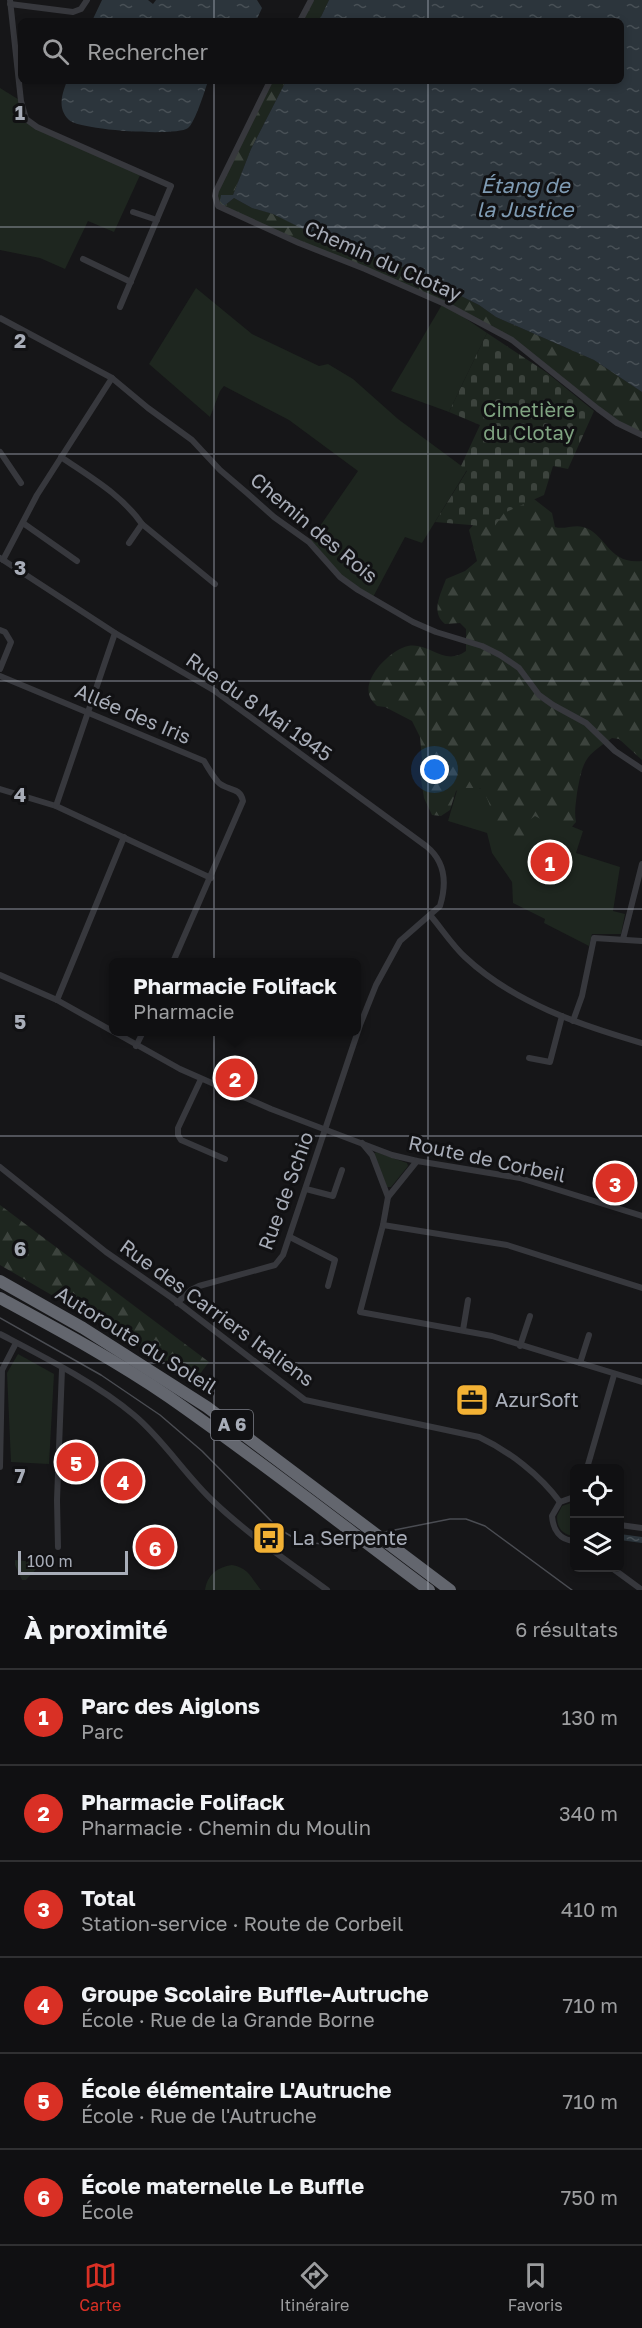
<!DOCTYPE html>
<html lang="fr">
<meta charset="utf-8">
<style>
:root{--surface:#101012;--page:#1e1e20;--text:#f1f3f6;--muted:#9c9d9f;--line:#303032;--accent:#d93025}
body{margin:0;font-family:"Golos Text",sans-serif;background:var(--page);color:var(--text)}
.controls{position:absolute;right:18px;bottom:18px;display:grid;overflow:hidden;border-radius:9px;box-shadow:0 3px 9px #0003}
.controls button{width:54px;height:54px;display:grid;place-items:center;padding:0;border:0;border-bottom:2px solid var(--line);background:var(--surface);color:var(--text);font:30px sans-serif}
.scale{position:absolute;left:18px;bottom:15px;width:110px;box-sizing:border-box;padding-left:6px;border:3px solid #a8adb8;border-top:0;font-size:16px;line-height:21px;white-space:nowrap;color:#a8adb8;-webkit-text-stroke:4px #111113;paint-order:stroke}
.you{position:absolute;left:435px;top:770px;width:21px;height:21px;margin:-15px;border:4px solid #fff;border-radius:50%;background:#1a73e8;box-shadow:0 0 0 9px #1a73e833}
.badge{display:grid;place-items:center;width:39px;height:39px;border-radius:50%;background:var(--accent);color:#fff;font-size:20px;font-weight:700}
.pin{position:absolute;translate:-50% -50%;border:3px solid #fff;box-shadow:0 2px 6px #0006}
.popup{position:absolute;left:109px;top:958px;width:252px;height:78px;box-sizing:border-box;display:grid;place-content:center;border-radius:9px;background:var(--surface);filter:drop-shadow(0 2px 4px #0005);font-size:20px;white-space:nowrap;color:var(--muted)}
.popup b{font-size:22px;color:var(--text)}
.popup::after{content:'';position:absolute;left:50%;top:100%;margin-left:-12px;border:12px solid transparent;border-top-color:var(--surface)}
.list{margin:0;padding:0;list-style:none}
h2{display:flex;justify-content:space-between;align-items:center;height:78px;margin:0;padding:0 24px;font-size:26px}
h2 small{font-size:20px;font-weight:400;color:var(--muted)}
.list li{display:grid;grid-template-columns:39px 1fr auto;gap:18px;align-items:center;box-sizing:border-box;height:96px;padding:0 24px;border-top:2px solid var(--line)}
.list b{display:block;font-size:22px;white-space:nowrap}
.list p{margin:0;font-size:20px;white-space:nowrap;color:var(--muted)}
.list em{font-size:20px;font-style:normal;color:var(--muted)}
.icon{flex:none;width:33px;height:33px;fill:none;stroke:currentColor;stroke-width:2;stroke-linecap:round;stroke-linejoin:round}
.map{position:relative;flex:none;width:642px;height:1590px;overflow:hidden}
.search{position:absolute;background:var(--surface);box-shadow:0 3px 9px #0003;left:18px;right:18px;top:18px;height:66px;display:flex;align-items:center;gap:15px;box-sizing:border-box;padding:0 21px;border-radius:9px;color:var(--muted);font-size:22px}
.sheet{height:654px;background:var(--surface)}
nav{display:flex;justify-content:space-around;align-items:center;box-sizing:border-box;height:84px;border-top:2px solid var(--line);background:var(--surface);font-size:16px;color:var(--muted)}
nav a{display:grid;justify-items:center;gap:3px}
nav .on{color:var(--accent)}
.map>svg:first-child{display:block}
.green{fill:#1e261f}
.forest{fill:url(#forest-firs)}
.cemetery{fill:url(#cemetery-stones)}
.water{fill:url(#water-ripples)}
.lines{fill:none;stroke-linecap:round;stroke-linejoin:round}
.minor{stroke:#37383d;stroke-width:6}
.motorway{stroke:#63666e;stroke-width:12}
.tram{stroke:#4a4c52;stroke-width:1.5}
.grid{fill:none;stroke:#a8adb8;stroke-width:1.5;stroke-opacity:0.55}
.labels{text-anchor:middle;stroke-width:6;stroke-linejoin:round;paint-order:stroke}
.shield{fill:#111113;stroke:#7b7e86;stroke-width:1.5}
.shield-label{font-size:18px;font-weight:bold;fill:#a8adb8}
.street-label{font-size:20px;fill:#a8adb8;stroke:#111113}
.park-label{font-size:20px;fill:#7fa381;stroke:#111113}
.poi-label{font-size:20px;fill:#a8adb8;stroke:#111113;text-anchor:start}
.water-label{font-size:21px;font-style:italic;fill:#7f9bb3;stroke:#111113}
.grid-label{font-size:20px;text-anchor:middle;font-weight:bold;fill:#a8adb8;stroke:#111113;stroke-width:6;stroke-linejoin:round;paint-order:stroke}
</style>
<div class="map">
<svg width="642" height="1590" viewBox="0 0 642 1590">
<defs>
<pattern id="forest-firs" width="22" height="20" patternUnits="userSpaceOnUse" patternTransform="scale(1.5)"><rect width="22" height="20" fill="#1e261f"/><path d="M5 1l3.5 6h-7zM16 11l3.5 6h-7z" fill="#3c433d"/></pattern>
<pattern id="cemetery-stones" width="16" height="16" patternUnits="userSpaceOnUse" patternTransform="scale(1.5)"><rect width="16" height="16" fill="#1e261f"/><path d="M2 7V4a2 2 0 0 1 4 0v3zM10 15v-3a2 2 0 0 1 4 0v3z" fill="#3c433d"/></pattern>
<pattern id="water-ripples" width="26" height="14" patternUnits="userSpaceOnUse" patternTransform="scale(1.5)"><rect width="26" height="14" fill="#2c353c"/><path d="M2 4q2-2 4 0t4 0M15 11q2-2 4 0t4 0" fill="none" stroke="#485056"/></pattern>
</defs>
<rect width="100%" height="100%" fill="#161618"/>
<g class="green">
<path d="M0,88l21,13 5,18 11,8 104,46 -27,59 -26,-11 -23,48 -25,-11 -40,-8z"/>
<path d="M196,288l56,46 67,32 9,-2 25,15 45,40 69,51 -45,73 -17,-6 -33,62 -32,-22 -31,-35 49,-71 -69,-51 -65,-34 -4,5 -10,26 -61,-53z"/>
<path d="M443,303l44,30 -38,79 -58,-21z"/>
<path d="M460,780l123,51 -7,22 44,14 -7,44 12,3 -4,20h-29l-3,12 -45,-23 1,-4 -32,-16 -1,-21 -20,-29 -5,-20 -39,-12z"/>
<path d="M376,1152l31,11 1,3 -17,21h-4l-13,-33z"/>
<path d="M18,1354l36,20 -5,90 -38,-2 -4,-89z"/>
<path d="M574,1502v34h-1c-11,-2 -16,-8 -16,-20l5,-10z"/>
<path d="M15,1560l20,2 3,5 -12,13h-4l-7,-15z"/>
<path d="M232,1565c17,3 19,13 29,25h-56c2,-15 12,-23 27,-25z"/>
</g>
<g class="forest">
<path d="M311,0h18l-10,21h-19z"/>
<path d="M270,81h16l-35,68 -18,46 -9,11 10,-8 18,10 22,6 45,23 88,32 72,36 17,12 98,43 48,32v43l-25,-12 -105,-83 -59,-31 -231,-100 -6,-18z"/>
<path d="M534,499l18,14 3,14c9,3 19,-3 28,0 23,6 25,38 59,34v199l-23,-21 -7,-1c-28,19 -29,22 -35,55 -1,10 -3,18 -1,29l-7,8 -5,1 -29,-15 -7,5c0,13 -3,19 -16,23 -23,-13 -15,-37 -32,-56h-19l-5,3 -6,19 -9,6 -9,-1 -8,-17 -4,-25 2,-14 -2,-22 -8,-16 -27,-14 -8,-1c-3,-3 -7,-7 -8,-12 -5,-18 23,-45 39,-48 22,-4 36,21 58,5v-22l-6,-6 -15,1c-15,-11 -4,-31 1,-45l19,-8 12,-10 -8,-31 24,-29z"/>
<path d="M0,1205l209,157 -13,17 -196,-114z"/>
</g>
<path class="cemetery" d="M487,333l59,39 48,39 -26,58 -15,-3 -9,29 -40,18 -10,14 -59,-5 32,-51 -6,-5 19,-41 -31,-13z"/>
<g class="water">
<path d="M102,0h46l5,4 3,-4h101l5,8 -6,13h-164z"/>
<path d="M329,0h313v392l-48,-32 -98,-43 -17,-12 -72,-36 -88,-32 -46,-23 -21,-6 -18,-10 -10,8 -4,-5 1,-6h12l18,-46 35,-68h335v-60h-302z"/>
<path d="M67,81h141c-3,9 -13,42 -20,47 -12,9 -109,2 -119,-8 -12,-12 -7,-26 -2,-39z"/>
<path d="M620,1534l22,3v6l-22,-3z"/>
</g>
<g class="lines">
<g class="minor">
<path d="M10,0l11,101 5,18 11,8 134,59 -51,121"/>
<path d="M10,4l63,8 8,-3 6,-9"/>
<path d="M300,21l11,-21"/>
<path d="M270,81l-54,110 -1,5 3,10 81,37 66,26 80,35 67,36 86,69 19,14 25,12"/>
<path d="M133,212l24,8"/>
<path d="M83,259l48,23"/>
<path d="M0,318l112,60 36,30 44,32 28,30 27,23 27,24 35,25 31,35 18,13 55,32 23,10 46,14 18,9 19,13 20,27 14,10 33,18 29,28 27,18"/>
<path d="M0,452l21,31"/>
<path d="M61,457c29,20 61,38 81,67l-13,19"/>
<path d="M23,523l54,38"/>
<path d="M142,524l73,60"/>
<path d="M0,558l115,75 100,58 211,155c19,15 21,37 14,60l-40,35 -24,44 -16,40 -77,230 -8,10 -76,21 -8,4 -14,13"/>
<path d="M3,560l34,-65 75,-117"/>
<path d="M0,630l5,2 6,10 -11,27"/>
<path d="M0,676l204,85c4,7 9,15 14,21 8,9 22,4 25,19l-70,161"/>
<path d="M0,789l56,17 155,72"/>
<path d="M56,806l59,-173"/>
<path d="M430,915c12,14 22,30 35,42 49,46 115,68 177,86"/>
<path d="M623,939l19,-75"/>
<path d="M0,975l57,25 123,69 91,40 121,46 25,6 103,17 122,38"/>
<path d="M57,1000l67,-163"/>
<path d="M573,1021l9,-25 12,-58 48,3"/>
<path d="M136,1046l7,-14"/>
<path d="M529,1058l21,4 12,-46"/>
<path d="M201,1079l-23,49v7l3,5 44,19"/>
<path d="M362,1143l10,12 16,42 -5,28 -23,87 132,24 150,46"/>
<path d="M0,1167l106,85 66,46 133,102 174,37c30,14 61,38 81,65"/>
<path d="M306,1189l27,7 9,-26"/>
<path d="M388,1197l29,-36"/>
<path d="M383,1225l124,20 135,43"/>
<path d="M290,1237l45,23 -7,26"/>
<path d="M463,1330l5,-30"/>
<path d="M0,1334c44,23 96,49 134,81 30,25 51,60 80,87 35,33 75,60 113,88"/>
<path d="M520,1346l10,-30"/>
<path d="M580,1363l9,-28"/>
<path d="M0,1467l2,-97 14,-27"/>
<path d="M587,1468l27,-93"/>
<path d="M574,1497l-14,5 -8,14c1,14 8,24 22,25"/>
<path d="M620,1525l22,3"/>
<path d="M58,1547l-1,-47 5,-131"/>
<path d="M612,1568l30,22"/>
</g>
<g class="motorway">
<path d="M0,1281l83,47 124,79 243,183"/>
<path d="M0,1298c57,31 115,62 169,99 89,62 173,128 260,193"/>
</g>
<path class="tram" d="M0,1318l101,57 59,40 42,36 77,78 22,13 23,2 126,-25h16l19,7 87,64"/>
</g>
<path class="grid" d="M214,0v21M428,0v21M214,81v1509M428,81v1509M0,227h642M0,454h642M0,681h642M0,909h642M0,1136h642M0,1363h642"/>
<defs>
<symbol id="office-square" viewBox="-11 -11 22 22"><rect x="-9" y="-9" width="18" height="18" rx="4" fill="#f2b134" stroke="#111113"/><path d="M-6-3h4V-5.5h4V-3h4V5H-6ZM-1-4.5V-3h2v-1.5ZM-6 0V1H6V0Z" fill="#111"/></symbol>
<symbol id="bus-square" viewBox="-11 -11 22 22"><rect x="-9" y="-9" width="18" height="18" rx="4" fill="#f2b134" stroke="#111113"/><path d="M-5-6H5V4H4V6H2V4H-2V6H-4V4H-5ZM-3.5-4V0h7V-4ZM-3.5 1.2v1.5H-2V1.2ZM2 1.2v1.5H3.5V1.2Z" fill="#111"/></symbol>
</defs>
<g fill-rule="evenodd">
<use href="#office-square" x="453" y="1381" width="38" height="38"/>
<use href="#bus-square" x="250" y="1519" width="38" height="38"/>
</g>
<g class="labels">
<rect class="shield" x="211" y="1410" width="42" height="30" rx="4.5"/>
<g class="shield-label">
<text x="232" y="1431">A 6</text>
</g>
<g class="street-label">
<text transform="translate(383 261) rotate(24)" y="7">Chemin du Clotay</text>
<text transform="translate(314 528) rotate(40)" y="7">Chemin des Rois</text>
<text transform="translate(259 707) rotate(35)" y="7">Rue du 8 Mai 1945</text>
<text transform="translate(133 714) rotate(23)" y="7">Allée des Iris</text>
<text transform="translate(487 1159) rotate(12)" y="7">Route de Corbeil</text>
<text transform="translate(286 1191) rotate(-70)" y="7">Rue de Schio</text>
<text transform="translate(217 1313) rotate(36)" y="7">Rue des Carriers Italiens</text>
<text transform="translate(136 1340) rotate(32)" y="7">Autoroute du Soleil</text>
</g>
<g class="park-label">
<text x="529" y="417">Cimetière<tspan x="529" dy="23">du Clotay</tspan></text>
</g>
<g class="poi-label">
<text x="495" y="1407">AzurSoft</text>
<text x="292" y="1545">La Serpente</text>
</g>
<g class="water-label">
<text x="525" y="193">Étang de<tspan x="525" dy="24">la Justice</tspan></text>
</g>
</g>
<g class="grid-label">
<text x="20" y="120">1</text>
<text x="20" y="348">2</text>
<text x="20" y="575">3</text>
<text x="20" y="802">4</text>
<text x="20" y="1029">5</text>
<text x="20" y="1256">6</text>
<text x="20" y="1483">7</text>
</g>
</svg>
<div class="controls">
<button><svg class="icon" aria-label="locate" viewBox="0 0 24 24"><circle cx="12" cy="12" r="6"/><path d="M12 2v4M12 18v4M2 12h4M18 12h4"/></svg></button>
<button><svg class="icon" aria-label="layers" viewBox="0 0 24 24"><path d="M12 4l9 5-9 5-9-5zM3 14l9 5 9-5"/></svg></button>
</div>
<div class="scale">100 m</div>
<div class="you"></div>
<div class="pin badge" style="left:550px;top:862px">1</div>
<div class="pin badge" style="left:235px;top:1078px">2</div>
<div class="popup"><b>Pharmacie Folifack</b>Pharmacie</div>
<div class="pin badge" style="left:615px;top:1183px">3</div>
<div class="pin badge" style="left:123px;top:1481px">4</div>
<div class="pin badge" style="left:76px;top:1462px">5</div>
<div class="pin badge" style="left:155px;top:1547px">6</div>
<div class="search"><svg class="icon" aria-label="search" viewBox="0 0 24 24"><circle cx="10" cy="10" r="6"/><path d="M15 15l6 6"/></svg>Rechercher</div>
</div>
<section class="sheet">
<h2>À proximité<small>6 résultats</small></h2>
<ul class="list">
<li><span class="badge">1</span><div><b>Parc des Aiglons</b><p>Parc</p></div><em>130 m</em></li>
<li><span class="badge">2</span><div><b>Pharmacie Folifack</b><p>Pharmacie · Chemin du Moulin</p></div><em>340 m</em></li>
<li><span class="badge">3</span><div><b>Total</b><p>Station-service · Route de Corbeil</p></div><em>410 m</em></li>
<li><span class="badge">4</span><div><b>Groupe Scolaire Buffle-Autruche</b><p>École · Rue de la Grande Borne</p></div><em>710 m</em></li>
<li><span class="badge">5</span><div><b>École élémentaire L'Autruche</b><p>École · Rue de l'Autruche</p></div><em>710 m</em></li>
<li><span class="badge">6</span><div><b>École maternelle Le Buffle</b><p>École</p></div><em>750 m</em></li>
</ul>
</section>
<nav>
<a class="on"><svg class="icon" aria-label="map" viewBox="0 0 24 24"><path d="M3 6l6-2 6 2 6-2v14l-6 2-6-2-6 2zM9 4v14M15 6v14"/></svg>Carte</a>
<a><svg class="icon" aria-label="directions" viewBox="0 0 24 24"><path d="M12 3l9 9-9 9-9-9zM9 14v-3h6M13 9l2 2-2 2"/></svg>Itinéraire</a>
<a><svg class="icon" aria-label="saved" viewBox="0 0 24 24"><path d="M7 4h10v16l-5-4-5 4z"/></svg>Favoris</a>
</nav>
